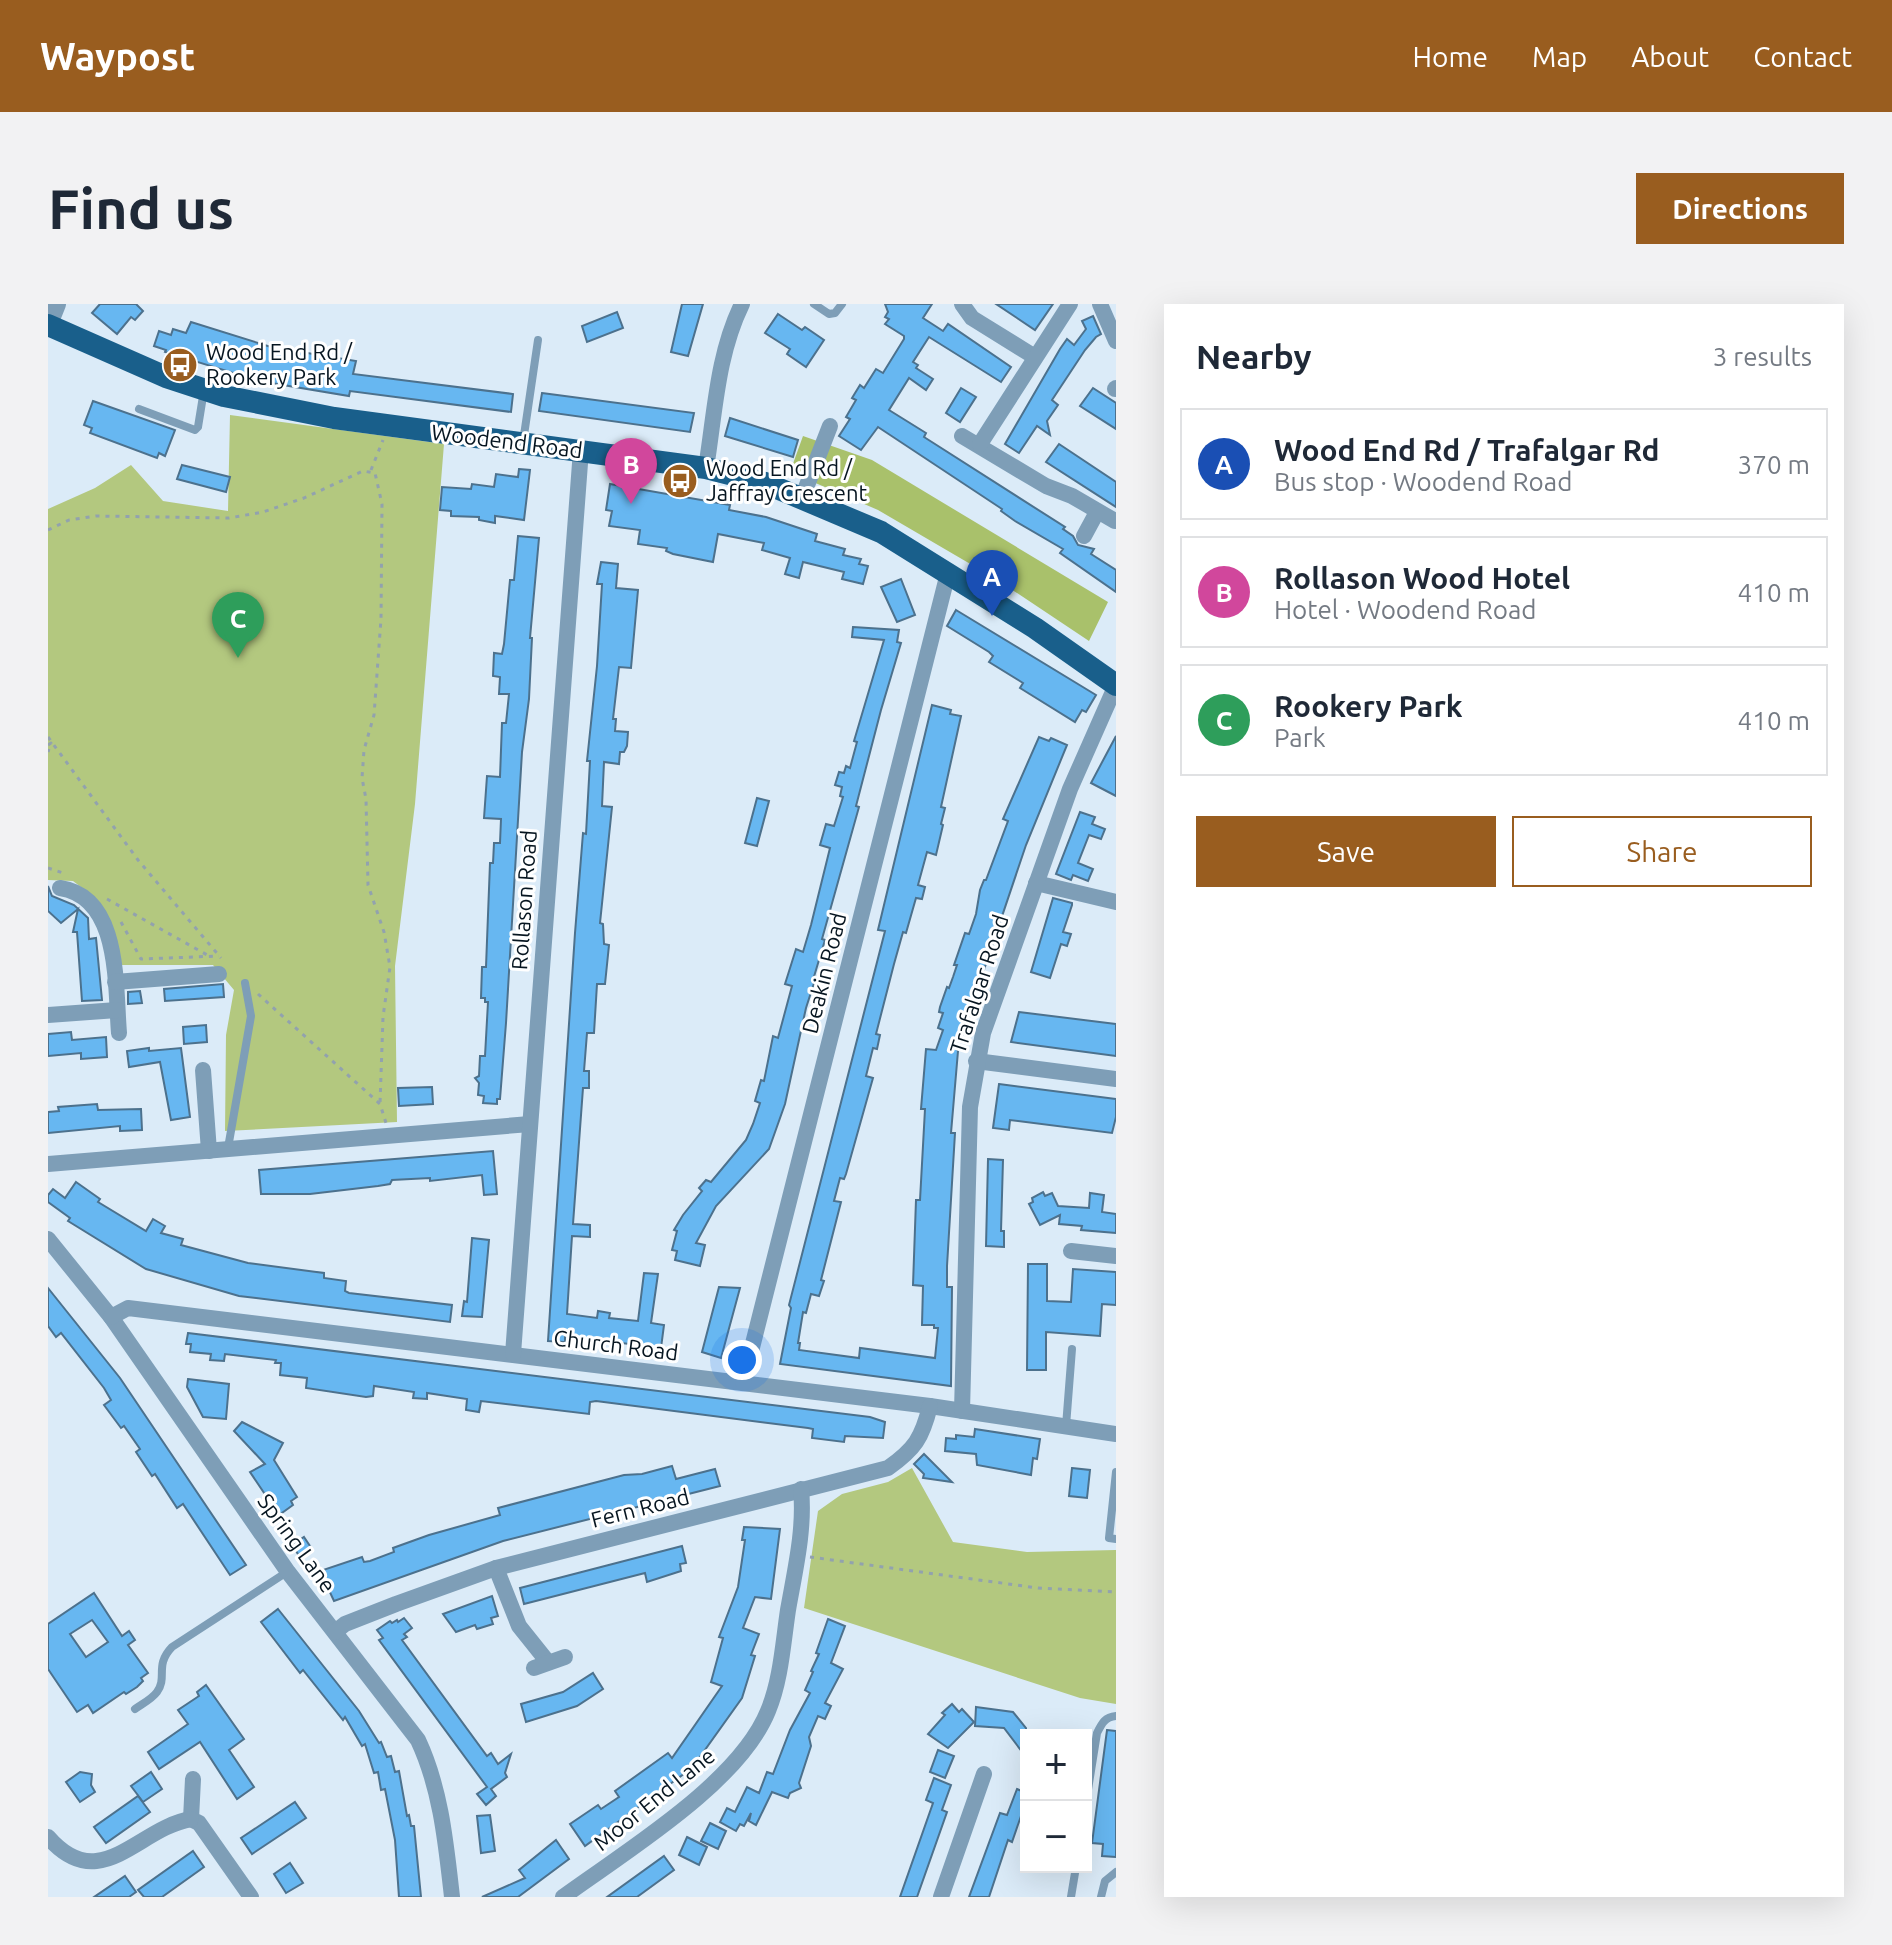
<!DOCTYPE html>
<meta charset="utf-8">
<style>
:root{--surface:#fff;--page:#f2f2f3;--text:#1f2937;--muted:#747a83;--line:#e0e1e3;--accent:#995d1f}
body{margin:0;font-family:Ubuntu,sans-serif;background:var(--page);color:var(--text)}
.controls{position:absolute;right:24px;bottom:24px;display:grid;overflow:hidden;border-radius:0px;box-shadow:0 8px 32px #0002}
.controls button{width:72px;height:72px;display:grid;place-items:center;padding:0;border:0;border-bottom:2px solid var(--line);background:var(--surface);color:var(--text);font:40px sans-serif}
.you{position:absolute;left:694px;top:1056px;width:28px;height:28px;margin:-20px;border:6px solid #fff;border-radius:50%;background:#1a73e8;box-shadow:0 0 0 12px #1a73e833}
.badge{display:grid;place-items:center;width:52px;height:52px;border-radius:50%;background:var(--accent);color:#fff;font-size:26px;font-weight:700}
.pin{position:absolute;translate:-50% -66px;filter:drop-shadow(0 2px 4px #0008)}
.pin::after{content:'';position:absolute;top:42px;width:28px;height:24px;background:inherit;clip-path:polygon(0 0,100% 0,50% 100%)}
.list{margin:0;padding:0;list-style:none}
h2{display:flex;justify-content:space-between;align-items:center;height:104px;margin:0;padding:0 32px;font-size:34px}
h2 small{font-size:26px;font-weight:400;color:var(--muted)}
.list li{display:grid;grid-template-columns:52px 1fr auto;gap:24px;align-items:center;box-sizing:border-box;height:112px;margin:0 16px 16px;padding:0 16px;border:2px solid var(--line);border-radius:0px}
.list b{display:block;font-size:30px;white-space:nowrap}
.list p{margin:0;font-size:26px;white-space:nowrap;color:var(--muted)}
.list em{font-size:26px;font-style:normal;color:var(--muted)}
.actions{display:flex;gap:16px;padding:24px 32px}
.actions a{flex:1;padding:18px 0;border:2px solid var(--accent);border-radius:0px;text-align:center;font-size:28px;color:var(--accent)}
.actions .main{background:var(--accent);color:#fff}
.map{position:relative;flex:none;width:1068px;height:1593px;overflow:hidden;border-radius:0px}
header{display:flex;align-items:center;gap:48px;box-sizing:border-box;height:112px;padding:0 40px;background:var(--accent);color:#fff}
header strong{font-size:38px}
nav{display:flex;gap:44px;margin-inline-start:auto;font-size:28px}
.intro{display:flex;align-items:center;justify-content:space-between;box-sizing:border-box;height:192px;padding:0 48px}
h1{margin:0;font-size:56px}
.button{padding:20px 36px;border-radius:0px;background:var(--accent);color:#fff;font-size:28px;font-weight:700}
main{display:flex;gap:48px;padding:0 48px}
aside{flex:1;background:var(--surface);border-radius:0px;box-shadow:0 8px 32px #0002}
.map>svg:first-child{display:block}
.green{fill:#b3c87f}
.forest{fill:#a9c16b}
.building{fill:#67b7f1;stroke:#4c718d;stroke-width:2;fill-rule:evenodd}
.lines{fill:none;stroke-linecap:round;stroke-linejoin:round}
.path{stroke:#92a2ae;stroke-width:3;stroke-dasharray:4 6;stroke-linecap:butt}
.service{stroke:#7e9eb7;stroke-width:8}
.minor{stroke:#7e9eb7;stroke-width:16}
.tertiary{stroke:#7e9eb7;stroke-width:20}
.primary{stroke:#195f8b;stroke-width:22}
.labels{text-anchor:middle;stroke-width:6;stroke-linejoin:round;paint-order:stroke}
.poi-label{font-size:22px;fill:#061520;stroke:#fff;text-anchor:start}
.street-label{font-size:22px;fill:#061520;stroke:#fff}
</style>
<header>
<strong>Waypost</strong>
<nav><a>Home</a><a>Map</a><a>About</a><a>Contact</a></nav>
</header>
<div class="intro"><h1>Find us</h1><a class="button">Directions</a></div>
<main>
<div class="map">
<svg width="1068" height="1593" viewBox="0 0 1068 1593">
<rect width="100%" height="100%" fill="#dbebf8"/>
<g class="green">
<path d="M182,111l214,29 -29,360 -20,162 2,156 -172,9 1,-96 8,-45 -21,-25h-94l-30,-72 -16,-12 -25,-1v-371l47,-21 36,-23 32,36 65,10z"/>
<path d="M864,1164l41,74 74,10 89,-2v154l-36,-6 -276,-90 14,-97 24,-17 46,-12z"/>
</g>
<path class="forest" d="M755,132l69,24 236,142 -19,39 -93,-62 -118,-69 -88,-38z"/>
<g class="building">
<path d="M52,0h36l7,7 -8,9 -4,-3 -14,17 -25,-21z"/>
<path d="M634,0h21l-15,52 -17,-4z"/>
<path d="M837,0h47l-9,14 20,13 5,-7 63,43 -10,15 -72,-45 -16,25 5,3 -2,3 17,11 -7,11 -17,-12 -20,32 37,23 -2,4 141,90 -2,2 10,7 5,9 16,4 -3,5 25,16v22l-56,-39 3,-4 -48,-28 -14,-10 1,-2 -124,-82 -17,23 -22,-14 11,-17 -4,-2 10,-17 -4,-2 8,-13 4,3 12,-19 7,4 21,-34v-3l-19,-12 4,-5 -4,-2 3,-5z"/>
<path d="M948,0h57l-18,26z"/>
<path d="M569,8l6,16 -36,14 -5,-16z"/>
<path d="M730,10l24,16 3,-3 19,13 -18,27 -19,-13 3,-5 -25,-16z"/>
<path d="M1045,12l8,18 -5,3 -11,13 -33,50 6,5 -11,16 3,14 -13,-9 -18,27 -14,-9 55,-95 7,-10 7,6 12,-16 -4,-8z"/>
<path d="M143,18l80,25 85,14 -3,13 160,20 -2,18 -161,-21 -1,5 -90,-15 -94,-29 1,-2 -12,-4 5,-15 12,4 2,-6 13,4z"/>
<path d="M913,84l15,9 -16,25 -14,-9z"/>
<path d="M1045,84l23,15v26l-36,-23z"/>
<path d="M494,89l152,20 -4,19 -151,-21z"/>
<path d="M45,97l82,29 -10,26 -6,-3 -2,5 -67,-25 2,-5 -8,-3z"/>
<path d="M682,114l68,22 -5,17 -68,-21z"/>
<path d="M1011,140l57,38v25l-70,-45z"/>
<path d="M134,161l48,12 -4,15 -49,-13z"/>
<path d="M471,165l11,1 -6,50 -29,-4v7l-16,-3v-3l-28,-1v-5l-11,-1 2,-23 29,2 1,-5 22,3 2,-13 22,3z"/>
<path d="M562,180l120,21 -1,5 37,7 51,17 -2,7 30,8 -2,6 18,4 -2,5 9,2 -5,18 -21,-5 2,-7 -41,-10 -4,16 -14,-4 5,-16 -28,-8 2,-7 -46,-9 -5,28 -40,-8 -7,-3 1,-3 -29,-4 2,-14 -31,-4 3,-15 -6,-1z"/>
<path d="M470,232l21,2 -9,100h2l-3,61 -7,53 -16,271 -6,76h-3v5l-14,-1 1,-7 -6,-1 1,-12 -4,-5 4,-2 1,-20h5l3,-54h-3v-4h-4l1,-31h4l4,-104h3l1,-20h6l1,-24 -17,-1 3,-42 13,1 2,-54h4l3,-29h-10l1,-17 -7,-1 1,-23 8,1 2,-10 6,-64h4z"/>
<path d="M553,258l17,2 -2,24 22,2 -7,78 -12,-1 -6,52h3l-1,12 13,1 -1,14 -3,6h-4l-1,12 -15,-2 -2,44 10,1 -12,116 3,1 1,20 5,1 -4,39h-8l-3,49h-7l-3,38h5v17h-6l-10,136 17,1v12l-18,-1 -5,78 30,4 1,-7 12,2 -1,5 29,3 6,-48 14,1 -7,49 13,2 -3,23 -96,-12v6l-17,-1 27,-408 8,-100 3,1 4,-73h-3l10,-95 5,-82h-5z"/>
<path d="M853,275l14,36 -18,7 -16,-35z"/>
<path d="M908,306l140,85 -10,17 -4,-2 -7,12 -55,-34 3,-5 -34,-21 4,-6 -4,-4 -42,-26z"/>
<path d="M805,323l46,3 -2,12 4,1 -20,67 -25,96 3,1 -37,132 3,1 -12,40h2l-9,28 -21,96 -16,45 -53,57 -20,37 9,2 -5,21 -25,-6 2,-9 -5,-1 5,-19 -3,-1 9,-15 19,-24 -3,-3 7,-8 5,2 35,-42 7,-16 7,-21 -5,-2 6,-21 3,1 9,-45 5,2 14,-52 -7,-2 11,-35 7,3 8,-27 19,-77 -10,-3 6,-21 8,2 9,-29 -3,-1 2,-9 -7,-2 4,-13 5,1 2,-7 4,2 7,-26 -3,-1 30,-101 -32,-3z"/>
<path d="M884,401l19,5 -1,4 11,2 -20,91 4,1 -4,16 2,1 -7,30 -9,-3 -9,33 7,2 -3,12 -6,-1 -10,35 -3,-1 -9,32 -18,70 4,1 -3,14 -4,-1 -7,28 7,2 -27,96 -2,5 -4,-1 -6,23 7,1 -20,78 3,1 -5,15 -8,-2 -5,19 -3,-1 -5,31h2l-1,7 60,8 1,-10 75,10 3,-30h-4v-3h-12l1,-39 -10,-1 3,-85h4l5,-91h-4l5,-60 10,1 7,-20 -5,-2 5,-15 -4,-1 1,-5 7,-20 2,1 4,-11 4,-12h-3l11,-32 4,1 7,-20 4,-24 4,-10h2l22,-59 -5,-2 36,-82 10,4 2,-3 16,7 -41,100 -65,193 -8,5 5,8 -7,82h4l-8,133v21h5l-1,99 -171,-22 11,-56 -2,-3 96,-374 -7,-1z"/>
<path d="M1068,432v60l-25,-13z"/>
<path d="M709,494l12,3 -12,45 -12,-3z"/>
<path d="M1032,508l15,5 -3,7 13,5 -4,10 -12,-4 -11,28 15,6 -5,12 -15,-6 -2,5 -15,-6z"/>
<path d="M0,582l4,10 22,9 14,13 1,21 7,-1 6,62 -20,1 -5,-69h-4l5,-23 -17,14 -13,-12z"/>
<path d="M1005,594l19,5v2l-9,27 8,2 -4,12 -6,-2 -11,34 -19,-6z"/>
<path d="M175,680l1,13 -59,4 -1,-12z"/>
<path d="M92,687l2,12 -14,1v-12z"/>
<path d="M971,708l97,12v32l-105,-14z"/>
<path d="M158,721l1,17 -23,2 -1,-17z"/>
<path d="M23,728l1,8 34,-3 1,20 -26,2v-6l-33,3v-22z"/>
<path d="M101,744v3l32,-3 9,69 -19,3 -11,-58 -31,5 -2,-16z"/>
<path d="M951,780l117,15v18l-4,16 -102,-13 -1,10 -16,-2z"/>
<path d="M384,783l1,17 -34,2 -1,-18z"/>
<path d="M49,800l1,6 43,-1 1,21 -22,1v-5l-72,7v-21l11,-1 -1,-4z"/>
<path d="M445,847l4,43 -13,1 -2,-20 -52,6v-3l-38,2 -2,4 -12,2 -68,8h-49l-2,-24z"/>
<path d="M940,855l15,1 -2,71h3v16l-18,-1z"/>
<path d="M28,878l24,17 -2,3 48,29 7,-12 12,7 -4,7 22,6 -2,6 67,18 76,10v5l22,3 -1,10 4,2 103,12 -2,17 -211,-26 -93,-27 -78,-48 2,-3 -22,-16v-7l5,-6 12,9z"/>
<path d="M995,888l2,4 7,-3 6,13 31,2 1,-15 14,2 -2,17 14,2v19l-35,-3 1,-4 -23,-2 1,-9 -20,10 -11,-21 4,-2 -1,-4z"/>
<path d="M424,934l17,2 -7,77 -20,-1 2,-15 3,1z"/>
<path d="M980,960h19v37l24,1 2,-33 43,3v33l-14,-1 -2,32 -54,-4v38h-19z"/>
<path d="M671,983l21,1 -19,70 -19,-6z"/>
<path d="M0,984l72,90 126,187 -16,10 -47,-71 -6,4 -22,-34 -3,2 -16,-24 4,-3 -16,-23 -3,2 -17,-23 7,-5 -7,-12 -43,-55 -5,4 -8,-11z"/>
<path d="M140,1029l682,84 15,5 -2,16 -38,-2 -1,6 -32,-4 1,-9 -5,-1 -212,-27 -6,1 -1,12 -108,-13 -2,11 -13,-2 1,-11 -40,-6v6l-14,-1 1,-6 -40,-6 -1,10 -7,1 -60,-9 1,-10 -27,-3 1,-12h-6l1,-3 -51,-6 -1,7 -14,-1 1,-6 -21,-2 1,-8h-5z"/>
<path d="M140,1075l41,5 -3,35 -23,-2 -16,-30z"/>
<path d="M194,1118l41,21 -9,17 23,37 -6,4 2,4 -14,10 -29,-43 15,-8 -31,-33z"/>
<path d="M927,1125l65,10 -3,20 -4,-1 -2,17 -54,-10 -1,-11 -31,-3 1,-13 10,1v-4l18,2z"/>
<path d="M876,1150l28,28 -29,-4 1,-4 -10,-10z"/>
<path d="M624,1162l4,13 39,-10 5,17 -217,55 -169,60 -14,-30 42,-14 2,5 6,-1 24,-9 -1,-4 36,-13 71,-20 -2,-7 126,-33 18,-1z"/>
<path d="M1024,1164l18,2 -3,28 -18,-2z"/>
<path d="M696,1223l36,2 -9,70 -16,-2 -12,31 16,6 -8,21 4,1 -13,42 -50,70 -107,78 -15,-22 28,-19 3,4 18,-12 -4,-6 53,-38 4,5 50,-72 -11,-4 12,-44 -4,-1 19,-50 7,-47h-3z"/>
<path d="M256,1233l8,12 -12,8 -8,-12z"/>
<path d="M634,1242l4,17 -6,1 1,7 -34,11 -2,-9 -121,31 -4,-16z"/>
<path d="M46,1289l28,43 7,-5 6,9 -7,5 20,28 -7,5 2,3 -6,6 -11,7 -2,-2 -31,21 -5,-8 -11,7 -29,-43v-45zM44,1316l16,22 -22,15 -16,-23z"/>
<path d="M444,1292l6,20 -7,2 2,6 -16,5 -2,-4 -19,7 -13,-18z"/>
<path d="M230,1305l81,102 20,32 2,-1 6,15 4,-1 4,16 4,-1 8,45 2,-1 2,11h3l7,71h-22l-4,-57 -10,-51 -4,1 -3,-18 -4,1 -9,-29 -3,2 -17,-29 -2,3 -40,-50 -3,3 -39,-51z"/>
<path d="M356,1314l8,10 -8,6 3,3 -5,3 85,116 4,-3 7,11 13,-10 -6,19 2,4 -16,12 5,7 -10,9 -9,-11 10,-7 -108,-147 4,-2 -6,-8 13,-9 2,2 5,-3 1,2z"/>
<path d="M780,1315l17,7 -14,37 12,6 -18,34 6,3 -6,13 -7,-3 -9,21 2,9 -12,37 2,5 -11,5 -2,5 -16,-6 -16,33 -7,-4 2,-8 -7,13 -4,-2 -4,7 -16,-9 7,-14 8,4 12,-25 12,6 8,-21 6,2 17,-44 20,-37 -5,-3 8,-18 -2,-1 8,-17 -3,-1z"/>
<path d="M545,1369l10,16 -26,17 -51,16 -5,-18 42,-12z"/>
<path d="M158,1381l38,54 -15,11 25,37 -17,12 -37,-57 -41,27 -11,-17 40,-28 -10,-14 21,-14 -2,-4z"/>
<path d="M904,1400l7,8 3,-3 12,13 -26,26 -20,-14 17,-19 -3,-2z"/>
<path d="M928,1403l37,5 13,16v29l-22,-29 -29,-2z"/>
<path d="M1059,1426l9,1v126l-14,-1 1,-12 -11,-1z"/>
<path d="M890,1446l16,6 -9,22 -15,-6z"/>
<path d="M32,1468l12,2 -1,11 4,7 -15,10 -14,-20z"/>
<path d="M103,1468l11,17 -19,13 -12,-16z"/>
<path d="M886,1474l17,7 -9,25 5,2 -30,85h-17l33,-94 -7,-3z"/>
<path d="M969,1485l9,4v25l-5,-2 -9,26 -4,-2 -19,57h-20l31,-84 7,2z"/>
<path d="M90,1492l12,16 -44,31 -12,-16z"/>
<path d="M247,1498l11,16 -54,36 -11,-16z"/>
<path d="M442,1511l5,36 -14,2 -4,-37z"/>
<path d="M662,1519l16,8 -8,18 -17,-8z"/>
<path d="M639,1533l20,10 -8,18 -20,-10z"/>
<path d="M508,1536l13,19 -51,38h-36l43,-19 -6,-8z"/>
<path d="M145,1547l11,16 -42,30h-18l-6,-7z"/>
<path d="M616,1552l10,14 -37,27h-30z"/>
<path d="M242,1559l13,20 -17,10 -12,-19z"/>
<path d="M77,1572l11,16 -7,5h-35z"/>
</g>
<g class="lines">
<g class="path">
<path d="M323,166l12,-30"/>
<path d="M0,226l21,-10 27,-4 133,2 34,-6 41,-14 59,-27 12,2 7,31 -1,115 -7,96 -10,35 -2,28 4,21 2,86 16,47 6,35 -7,50 -3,87"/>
<path d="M0,433l90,123 83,98"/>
<path d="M0,441l3,-2 -3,9"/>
<path d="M0,564l15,5"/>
<path d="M59,595l102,57"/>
<path d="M73,618l20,37 78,-3"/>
<path d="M210,690l122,110 6,19"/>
<path d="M762,1253l228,31 78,4"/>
</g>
<g class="service">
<path d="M766,0l15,10 6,-1 7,-9"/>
<path d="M91,105l56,21 3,-3 6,-37"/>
<path d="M475,138l15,-102"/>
<path d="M180,844l23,-132 -6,-33"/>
<path d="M1018,1122l6,-77"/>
<path d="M1068,1168l-7,66 7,1"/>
<path d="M87,1405c7,-5 17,-10 22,-17 11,-15 -3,-26 15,-45l115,-75"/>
<path d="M1038,1498l11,-69c5,-10 8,-16 19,-17"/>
<path d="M1023,1593l5,-30"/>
<path d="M1053,1593l4,-16 11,-9"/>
</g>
<g class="minor">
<path d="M914,0l10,14 63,39"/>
<path d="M1052,0l16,37"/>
<path d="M1067,85l1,-1"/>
<path d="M914,132l84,50 26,10 43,25"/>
<path d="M932,140l90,-140"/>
<path d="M658,164c9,-55 11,-113 36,-164"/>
<path d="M754,194l28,-72"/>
<path d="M1036,232l13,-24"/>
<path d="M988,579l80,19"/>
<path d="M12,584c61,9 55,98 59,145"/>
<path d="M67,678l104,-8"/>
<path d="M0,711l69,-5"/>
<path d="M928,757l140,18"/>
<path d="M155,766l6,81"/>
<path d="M0,860l482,-40"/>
<path d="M0,935l63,78 177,255 130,168c23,49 28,104 34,157"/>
<path d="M1023,947l45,5"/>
<path d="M63,1013l17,-9 802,98 186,28"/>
<path d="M465,1050l68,-904"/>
<path d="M695,1079l205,-810"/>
<path d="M914,1107l8,-304 13,-74 87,-244 46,-104"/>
<path d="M448,1264l23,58 28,35"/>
<path d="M287,1328l10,-8 51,-20 100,-36 392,-100c27,-19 34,-30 42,-62"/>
<path d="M486,1364l31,-11"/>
<path d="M145,1475l-2,40 8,4 52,74"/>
<path d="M0,1533c52,60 90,-9 143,-18"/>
<path d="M515,1593c63,-46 176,-114 205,-186 13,-31 15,-68 20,-101 7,-40 17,-81 13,-121"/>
<path d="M893,1593l43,-123"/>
</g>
<path class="tertiary" d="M0,20l8,-20"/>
<path class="primary" d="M0,21l118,52 58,19 110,22 372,50 59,15 116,49 154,96 81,57"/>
</g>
<defs>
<symbol id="bus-disc" viewBox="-11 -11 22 22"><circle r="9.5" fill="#995d1f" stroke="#fff"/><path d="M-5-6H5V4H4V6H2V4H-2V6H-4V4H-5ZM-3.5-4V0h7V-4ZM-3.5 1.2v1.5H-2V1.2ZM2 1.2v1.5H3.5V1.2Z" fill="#fff"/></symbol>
</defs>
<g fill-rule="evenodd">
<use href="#bus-disc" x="112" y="41" width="40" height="40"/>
<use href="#bus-disc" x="612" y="157" width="40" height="40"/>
</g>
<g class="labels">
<g class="poi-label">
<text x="158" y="56">Wood End Rd /<tspan x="158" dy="25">Rookery Park</tspan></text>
<text x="658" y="172">Wood End Rd /<tspan x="658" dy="25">Jaffray Crescent</tspan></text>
</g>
<g class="street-label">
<text transform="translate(459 137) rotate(7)" y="8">Woodend Road</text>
<text transform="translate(476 596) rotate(-86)" y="8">Rollason Road</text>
<text transform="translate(776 669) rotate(-76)" y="8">Deakin Road</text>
<text transform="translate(931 680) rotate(-72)" y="8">Trafalgar Road</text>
<text transform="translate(568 1041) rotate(7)" y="8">Church Road</text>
<text transform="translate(592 1204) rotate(-14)" y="8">Fern Road</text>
<text transform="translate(249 1239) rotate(54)" y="8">Spring Lane</text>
<text transform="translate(606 1495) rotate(-39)" y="8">Moor End Lane</text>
</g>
</g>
</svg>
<div class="controls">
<button>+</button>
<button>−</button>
</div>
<div class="you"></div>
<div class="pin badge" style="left:944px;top:312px;background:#1a4fb4">A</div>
<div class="pin badge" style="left:583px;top:200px;background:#d1479c">B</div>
<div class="pin badge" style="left:190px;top:354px;background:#2e9e5b">C</div>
</div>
<aside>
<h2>Nearby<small>3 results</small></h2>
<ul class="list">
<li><span class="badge" style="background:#1a4fb4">A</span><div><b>Wood End Rd / Trafalgar Rd</b><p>Bus stop · Woodend Road</p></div><em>370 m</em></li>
<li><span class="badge" style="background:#d1479c">B</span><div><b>Rollason Wood Hotel</b><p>Hotel · Woodend Road</p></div><em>410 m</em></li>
<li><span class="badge" style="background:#2e9e5b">C</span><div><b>Rookery Park</b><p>Park</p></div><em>410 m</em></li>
</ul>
<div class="actions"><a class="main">Save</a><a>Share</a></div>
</aside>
</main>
